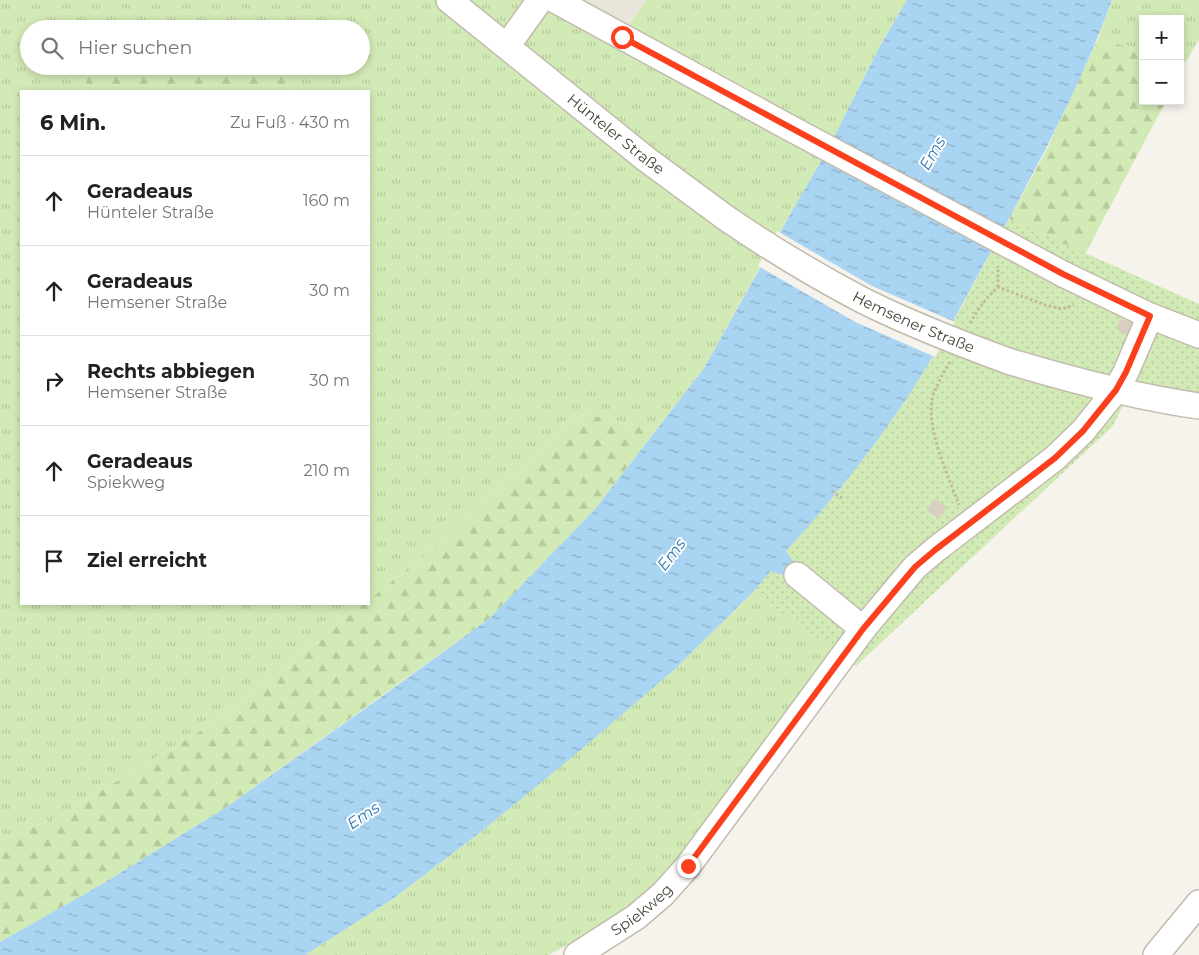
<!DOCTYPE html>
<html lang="de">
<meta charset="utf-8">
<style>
:root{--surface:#fff;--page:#f2f2f2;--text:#202124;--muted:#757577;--line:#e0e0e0}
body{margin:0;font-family:Montserrat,sans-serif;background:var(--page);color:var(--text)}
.controls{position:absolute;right:15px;top:15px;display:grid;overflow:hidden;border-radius:0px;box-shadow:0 2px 8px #0003}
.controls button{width:45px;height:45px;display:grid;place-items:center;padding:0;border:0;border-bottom:1px solid var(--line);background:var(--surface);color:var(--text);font:25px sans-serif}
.stop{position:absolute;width:15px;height:15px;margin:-11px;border:4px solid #fc3f1d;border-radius:50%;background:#fff}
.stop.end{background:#fc3f1d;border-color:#fff;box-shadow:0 1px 5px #0008}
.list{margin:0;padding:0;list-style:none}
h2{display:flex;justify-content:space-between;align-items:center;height:65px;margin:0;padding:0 20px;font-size:21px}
h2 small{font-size:16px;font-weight:400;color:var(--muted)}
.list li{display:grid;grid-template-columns:32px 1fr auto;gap:15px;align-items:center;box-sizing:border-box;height:90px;padding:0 20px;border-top:1px solid var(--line)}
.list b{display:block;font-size:19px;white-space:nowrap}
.list p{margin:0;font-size:16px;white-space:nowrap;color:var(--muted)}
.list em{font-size:16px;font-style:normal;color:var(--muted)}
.icon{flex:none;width:28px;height:28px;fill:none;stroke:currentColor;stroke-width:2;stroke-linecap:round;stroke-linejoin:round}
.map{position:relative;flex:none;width:1199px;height:955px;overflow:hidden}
.search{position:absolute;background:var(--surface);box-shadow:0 2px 8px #0003;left:20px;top:20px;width:350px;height:55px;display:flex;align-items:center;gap:12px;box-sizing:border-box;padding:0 18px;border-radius:28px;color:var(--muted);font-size:19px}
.panel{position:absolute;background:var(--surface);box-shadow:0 2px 8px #0003;left:20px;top:90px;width:350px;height:515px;border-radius:0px}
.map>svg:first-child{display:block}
.residential{fill:#eae5da}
.grass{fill:url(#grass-tufts)}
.forest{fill:url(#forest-firs)}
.park{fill:url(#park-dots)}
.water{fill:url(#water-ripples)}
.pier{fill:#f6f3ec}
.building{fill:#d8cfc1}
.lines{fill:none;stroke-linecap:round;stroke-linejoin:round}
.minor-casing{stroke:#c2bbae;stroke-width:28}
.path{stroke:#c4b79f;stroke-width:3;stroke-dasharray:2.5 2.5;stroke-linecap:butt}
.minor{stroke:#fff;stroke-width:25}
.minor-bridge-casing{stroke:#c2bbae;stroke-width:28;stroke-linecap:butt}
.minor-bridge{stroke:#fff;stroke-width:25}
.route{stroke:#fc3f1d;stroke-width:6}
.labels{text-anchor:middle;stroke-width:4;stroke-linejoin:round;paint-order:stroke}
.street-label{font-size:15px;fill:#4b4439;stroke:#fff}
.water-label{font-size:16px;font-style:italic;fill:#2e7ab2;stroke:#fff}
</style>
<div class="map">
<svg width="1199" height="955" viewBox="0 0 1199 955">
<defs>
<pattern id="grass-tufts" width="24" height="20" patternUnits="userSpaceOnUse" patternTransform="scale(1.25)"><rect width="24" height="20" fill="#d2eab5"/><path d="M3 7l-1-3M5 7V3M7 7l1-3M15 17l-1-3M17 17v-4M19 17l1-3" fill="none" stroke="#b6ca9c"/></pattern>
<pattern id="forest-firs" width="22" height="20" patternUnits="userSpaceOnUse" patternTransform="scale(1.25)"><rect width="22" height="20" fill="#d2eab5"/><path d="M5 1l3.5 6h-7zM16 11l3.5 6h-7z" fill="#b6ca9c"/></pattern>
<pattern id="park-dots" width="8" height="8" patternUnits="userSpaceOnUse" patternTransform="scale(1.25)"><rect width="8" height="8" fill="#d2eab5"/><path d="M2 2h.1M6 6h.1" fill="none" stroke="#b6ca9c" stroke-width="1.8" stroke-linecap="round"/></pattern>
<pattern id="water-ripples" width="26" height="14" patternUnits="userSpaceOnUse" patternTransform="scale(1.25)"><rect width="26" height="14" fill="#a9d4f2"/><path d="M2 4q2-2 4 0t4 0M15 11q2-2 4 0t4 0" fill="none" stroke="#8caec5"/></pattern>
</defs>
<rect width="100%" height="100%" fill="#f6f3ec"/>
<path class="residential" d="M555,0h91l-25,37z"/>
<g class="grass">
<path d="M0,0h555l66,37 25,-37h261l-27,46 -52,103 -57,98 -67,121 -49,63 -72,-18 -159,143 -55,44v-509h-80l2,-23 -10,-2h80v-37h-332v37h60l-4,25h-64v513h343l-147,117 -163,98 -54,21z"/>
<path d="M1112,0h87v39l-13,23 -6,-1v-42h-37v32l-45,-12z"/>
<path d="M753,592l83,59 -157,210 -37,40 -61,36 -32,18h-244l89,-57 88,-67 192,-161z"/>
</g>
<g class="forest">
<path d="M1098,39l45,12v50h23l-81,153 -76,-35 35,-64z"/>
<path d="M89,66h192l10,2 -2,23h-204z"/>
<path d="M583,413l72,18 -59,77 -106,110 -262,188 -124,77 -104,59v-102l54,-21 163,-98 147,-117h5v-4l55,-44z"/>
</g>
<path class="park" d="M1009,219l190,85v91l-65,-12 -21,43 -257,240 -103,-74 18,-21 22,8 -7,-28c48,-52 92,-108 130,-167 34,-53 63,-110 93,-165z"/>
<path class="water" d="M907,0h205c-30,83 -72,161 -114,239 -27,48 -52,98 -82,145 -38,59 -82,115 -130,167l14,20 -7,8 -22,-8 -18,21 -79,78 -91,78 -101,83 -88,67 -89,57h-305v-13l104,-59 124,-77 149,-106 113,-82 106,-110 108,-140 88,-157 36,-62 52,-103z"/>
<path class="pier" d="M777,231l95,55 83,36 -20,35 -80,-35 -97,-56z"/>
<g class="building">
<path d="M1129,319l4,7 -3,8h-9l-4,-7 3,-7z"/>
<path d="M935,499l12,8 -8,11 -12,-7z"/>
</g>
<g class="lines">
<defs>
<g id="minor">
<path id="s1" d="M449,0l197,159 80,59"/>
<path d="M555,0l235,128"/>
<path d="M507,46l33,-46"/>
<path d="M1063,274l87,42 49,19"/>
<path d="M1008,361c63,19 126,36 191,45"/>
<path d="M797,575l66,54"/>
<path id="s2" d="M577,955l59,-38 27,-23 25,-28 175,-237 52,-62 20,-17 120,-92 28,-27 33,-41 10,-18 24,-56"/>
<path d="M1156,955l43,-52"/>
</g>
</defs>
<use href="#minor" class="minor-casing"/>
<g class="path">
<path d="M998,287v-21"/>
<path d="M970,323c8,-14 16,-25 28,-36l47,18 17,4 12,-4"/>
<path d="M950,362c-6,10 -12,20 -16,31 -11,31 14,82 25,112"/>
<path d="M832,491l10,7"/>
</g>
<use href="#minor" class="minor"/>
<defs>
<g id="minor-bridge">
<path d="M790,128l273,146"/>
<path id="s3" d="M726,218c44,30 90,58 138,83 46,23 95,42 144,60"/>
</g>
</defs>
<use href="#minor-bridge" class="minor-bridge-casing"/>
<use href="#minor-bridge" class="minor-bridge"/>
</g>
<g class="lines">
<path class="route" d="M622,37l441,237 87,42 -24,56 -10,18 -33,41 -28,27 -120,92 -20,17 -52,62 -175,237"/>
</g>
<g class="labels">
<g class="street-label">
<text dy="5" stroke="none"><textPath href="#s1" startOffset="214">Hünteler Straße</textPath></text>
<text dy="5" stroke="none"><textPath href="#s3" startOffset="215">Hemsener Straße</textPath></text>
<text dy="5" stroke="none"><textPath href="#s2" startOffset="79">Spiekweg</textPath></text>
</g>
<g class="water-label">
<text transform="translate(932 153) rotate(-60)" y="6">Ems</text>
<text transform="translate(671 554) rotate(-52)" y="6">Ems</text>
<text transform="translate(363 815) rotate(-34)" y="6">Ems</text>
</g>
</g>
</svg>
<div class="controls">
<button>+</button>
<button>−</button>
</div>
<div class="stop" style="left:622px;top:37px"></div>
<div class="stop end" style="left:688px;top:866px"></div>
<div class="search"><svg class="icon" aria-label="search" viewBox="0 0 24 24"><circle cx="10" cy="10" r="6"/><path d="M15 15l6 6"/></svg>Hier suchen</div>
<section class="panel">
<h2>6 Min.<small>Zu Fuß · 430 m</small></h2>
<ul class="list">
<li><svg class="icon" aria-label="ahead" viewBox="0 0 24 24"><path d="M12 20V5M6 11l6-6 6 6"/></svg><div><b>Geradeaus</b><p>Hünteler Straße</p></div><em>160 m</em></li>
<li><svg class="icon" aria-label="ahead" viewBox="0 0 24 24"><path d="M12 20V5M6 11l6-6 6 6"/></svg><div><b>Geradeaus</b><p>Hemsener Straße</p></div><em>30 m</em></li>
<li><svg class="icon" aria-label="right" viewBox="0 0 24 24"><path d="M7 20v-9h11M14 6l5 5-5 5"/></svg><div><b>Rechts abbiegen</b><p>Hemsener Straße</p></div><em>30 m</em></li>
<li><svg class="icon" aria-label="ahead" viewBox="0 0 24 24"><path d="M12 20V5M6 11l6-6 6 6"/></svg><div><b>Geradeaus</b><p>Spiekweg</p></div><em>210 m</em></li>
<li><svg class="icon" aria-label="arrive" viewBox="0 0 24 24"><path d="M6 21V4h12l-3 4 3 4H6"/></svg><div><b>Ziel erreicht</b></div></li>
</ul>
</section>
</div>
